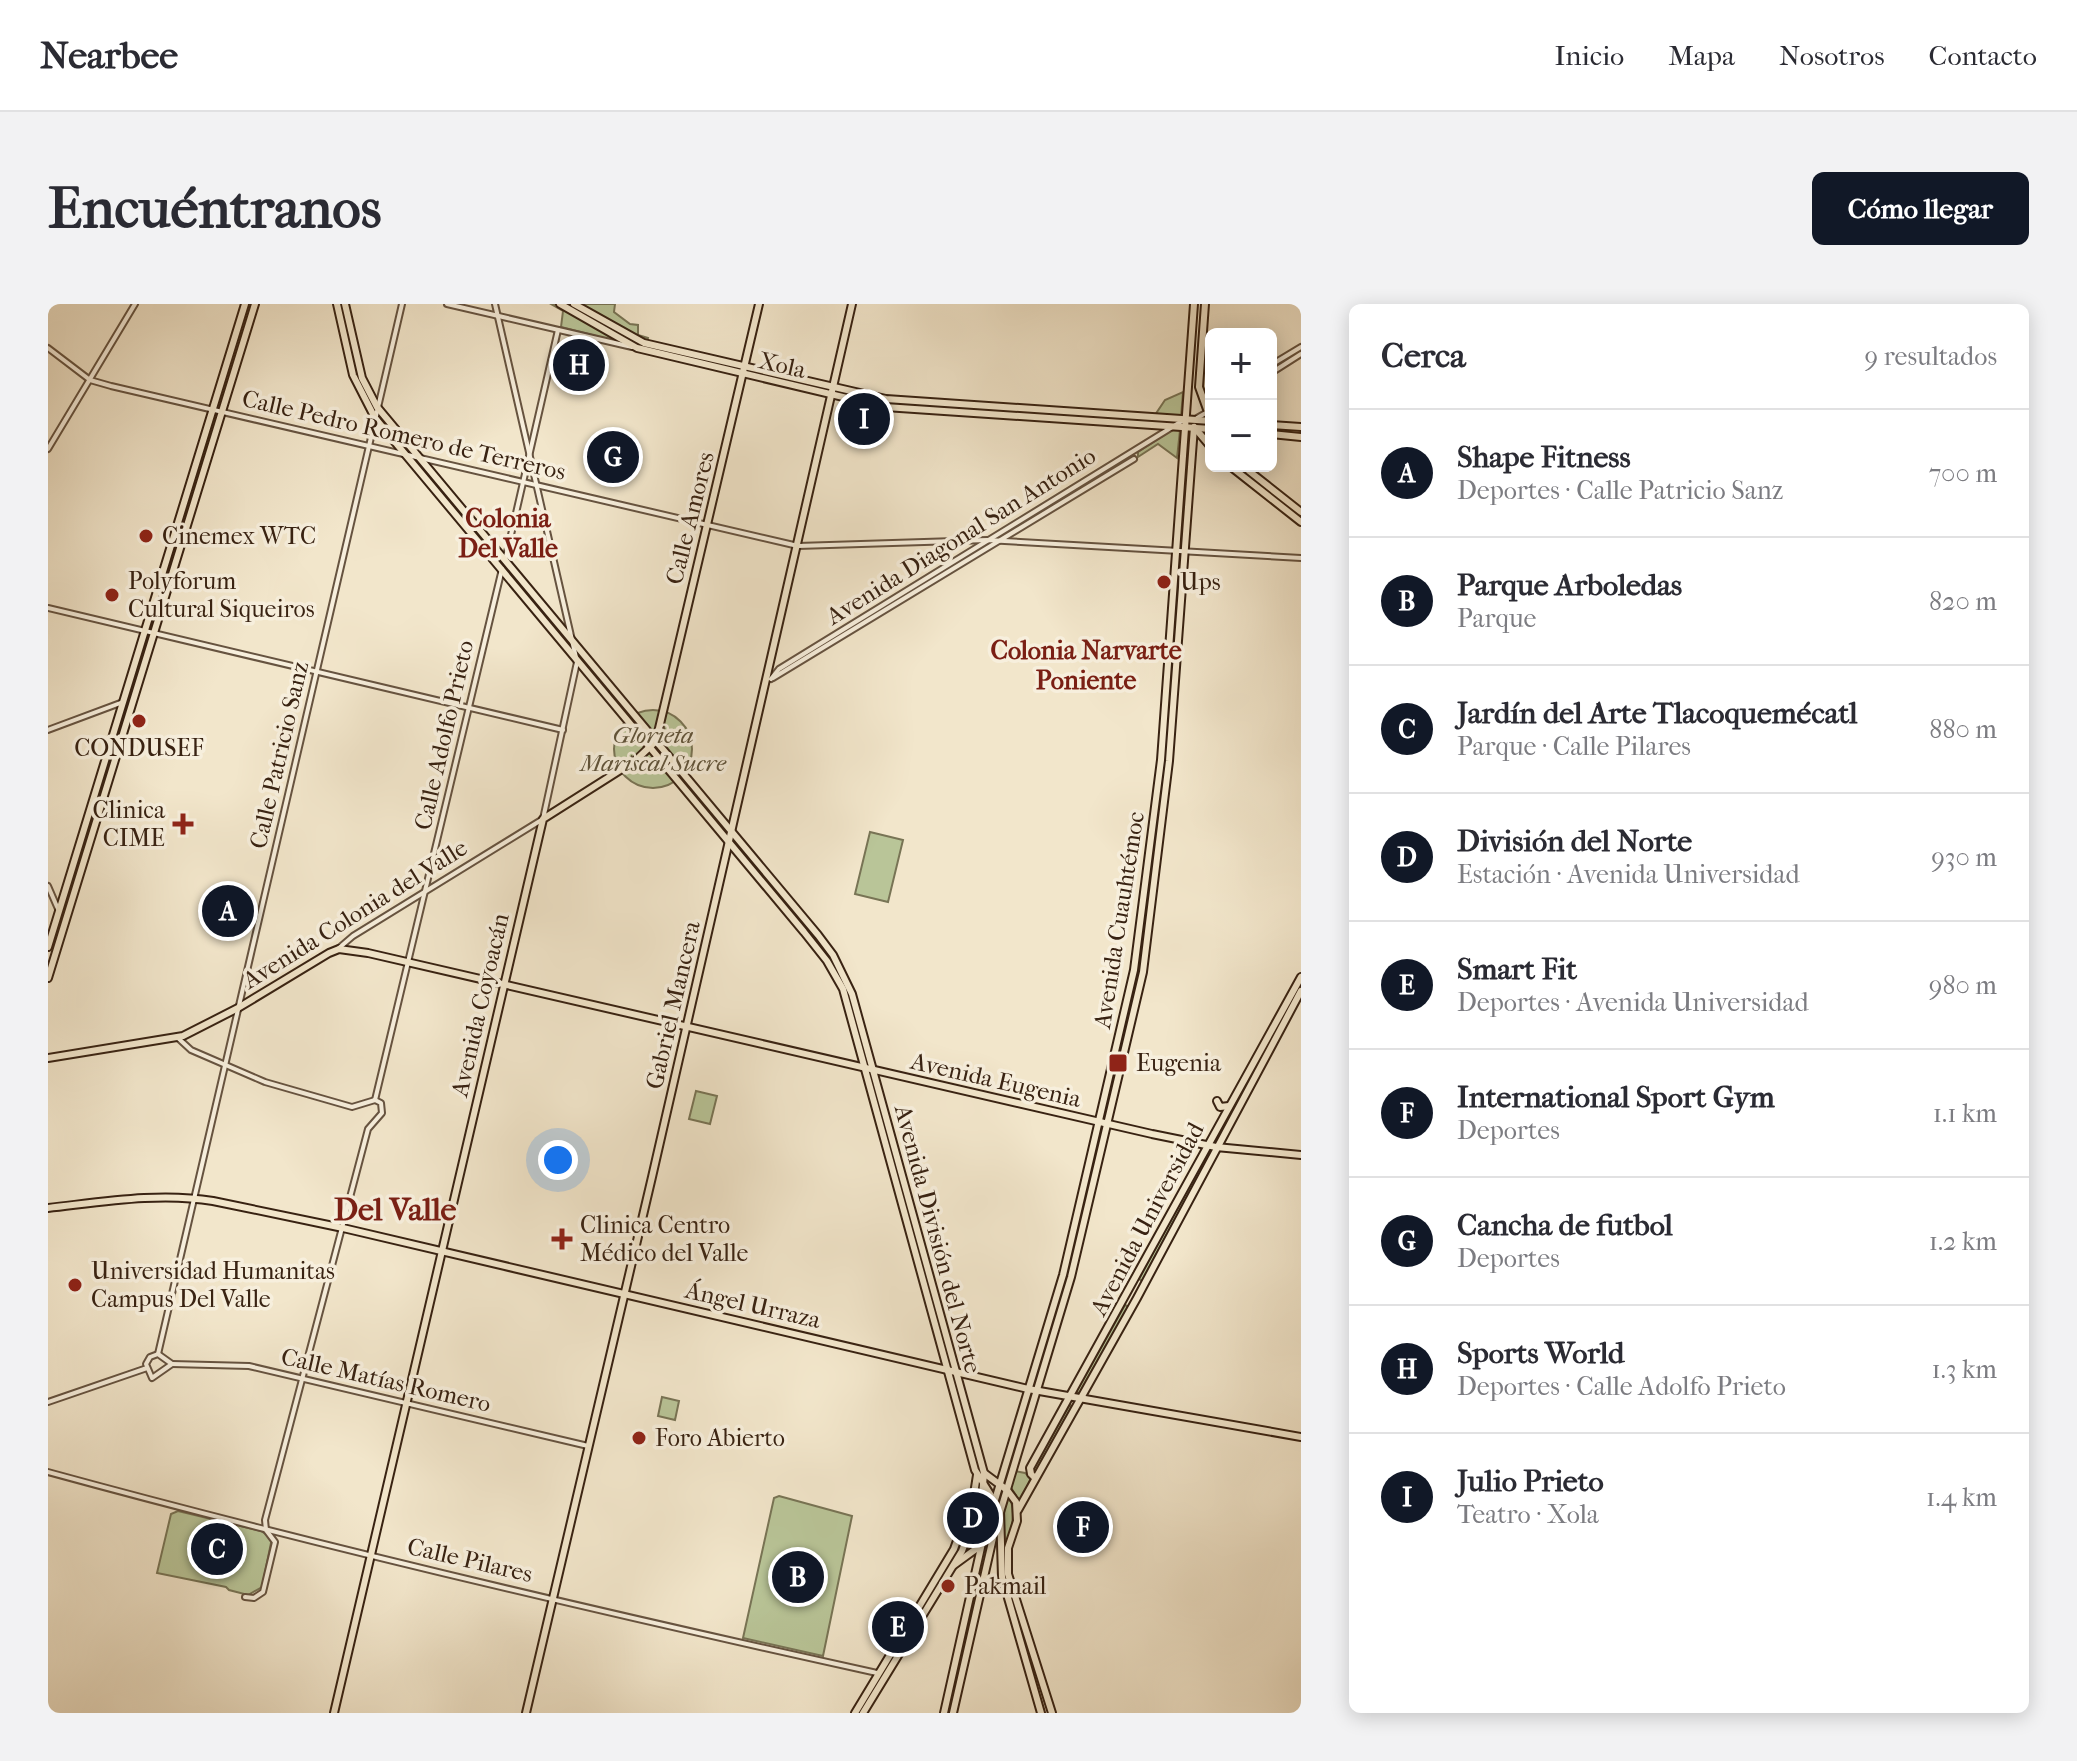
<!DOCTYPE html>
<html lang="es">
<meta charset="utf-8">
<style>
:root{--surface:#fff;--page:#f2f2f3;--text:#2b2b33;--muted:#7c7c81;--line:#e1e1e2;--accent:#111827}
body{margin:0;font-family:"IM FELL French Canon",serif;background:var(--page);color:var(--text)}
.controls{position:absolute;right:24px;top:24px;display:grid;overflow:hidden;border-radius:12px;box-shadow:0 4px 20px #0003}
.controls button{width:72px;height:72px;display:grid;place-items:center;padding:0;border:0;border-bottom:2px solid var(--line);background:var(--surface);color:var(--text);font:40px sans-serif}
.you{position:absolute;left:510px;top:856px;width:28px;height:28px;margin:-20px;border:6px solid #fff;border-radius:50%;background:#1a73e8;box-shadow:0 0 0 12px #1a73e833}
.badge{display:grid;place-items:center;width:52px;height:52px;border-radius:50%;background:var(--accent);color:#fff;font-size:26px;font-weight:700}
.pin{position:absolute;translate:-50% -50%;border:4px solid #fff;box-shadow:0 2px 8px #0006}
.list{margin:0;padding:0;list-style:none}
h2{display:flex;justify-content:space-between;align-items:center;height:104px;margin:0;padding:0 32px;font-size:34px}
h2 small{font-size:26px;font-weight:400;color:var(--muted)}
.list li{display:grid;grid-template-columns:52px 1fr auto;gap:24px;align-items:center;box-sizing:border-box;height:128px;padding:0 32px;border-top:2px solid var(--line)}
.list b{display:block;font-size:30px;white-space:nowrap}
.list p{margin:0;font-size:26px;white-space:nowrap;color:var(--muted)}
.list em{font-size:26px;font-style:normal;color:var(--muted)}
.map{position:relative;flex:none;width:1253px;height:1409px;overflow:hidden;border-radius:12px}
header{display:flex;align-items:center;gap:48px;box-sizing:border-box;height:112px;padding:0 40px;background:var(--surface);border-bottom:2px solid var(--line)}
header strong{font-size:38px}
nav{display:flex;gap:44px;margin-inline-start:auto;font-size:28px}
.intro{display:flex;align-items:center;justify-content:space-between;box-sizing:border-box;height:192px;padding:0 48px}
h1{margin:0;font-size:56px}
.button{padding:20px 36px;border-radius:12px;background:var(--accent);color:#fff;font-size:28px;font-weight:700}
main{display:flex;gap:48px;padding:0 48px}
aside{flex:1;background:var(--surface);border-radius:12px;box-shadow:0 4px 20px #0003}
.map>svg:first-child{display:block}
.green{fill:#b9c598;stroke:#787455;stroke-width:2}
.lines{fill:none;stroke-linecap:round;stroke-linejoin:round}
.minor-casing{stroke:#665340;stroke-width:8}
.major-casing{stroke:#382212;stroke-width:10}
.minor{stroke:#f7efdd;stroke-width:4}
.major{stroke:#f2e6cb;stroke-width:6}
.poi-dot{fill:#8f2418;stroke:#f7efdd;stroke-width:3}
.labels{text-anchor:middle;stroke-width:7;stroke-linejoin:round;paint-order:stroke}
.street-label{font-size:24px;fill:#382212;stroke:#f7efdd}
.poi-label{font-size:24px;fill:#382212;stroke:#f7efdd;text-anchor:start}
.park-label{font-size:24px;font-style:italic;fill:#5f533a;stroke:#f7efdd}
.neighbourhood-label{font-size:26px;font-weight:bold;fill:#7a1f14;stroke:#f7efdd}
.district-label{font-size:32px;font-weight:bold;fill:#7a1f14;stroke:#f7efdd}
</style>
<header>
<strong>Nearbee</strong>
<nav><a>Inicio</a><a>Mapa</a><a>Nosotros</a><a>Contacto</a></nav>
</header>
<div class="intro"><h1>Encuéntranos</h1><a class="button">Cómo llegar</a></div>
<main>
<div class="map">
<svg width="1253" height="1409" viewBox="0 0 1253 1409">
<rect width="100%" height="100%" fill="#f2e6cb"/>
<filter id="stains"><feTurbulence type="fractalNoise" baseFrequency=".0025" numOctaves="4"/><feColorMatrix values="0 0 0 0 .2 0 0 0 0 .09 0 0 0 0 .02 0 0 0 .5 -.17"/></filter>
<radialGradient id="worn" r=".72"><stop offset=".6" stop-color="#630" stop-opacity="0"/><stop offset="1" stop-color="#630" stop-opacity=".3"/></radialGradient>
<g class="green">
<path d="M503,0h6l70,40 -66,-17 2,-16z"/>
<path d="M529,0h38l-1,8 16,12 8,1v10l10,3 -1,4z"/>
<path d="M1135,88l-2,25 -26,-2 10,-15z"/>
<path d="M1124,126h8l-3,28 -19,-14 -20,13v-5z"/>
<path d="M561,139l14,3 -6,25 -14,-3z"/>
<circle cx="605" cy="445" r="39"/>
<path d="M822,528l33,8 -15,62 -33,-8z"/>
<path d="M648,787l21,5 -7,28 -21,-5z"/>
<path d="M1156,852l1,7 -63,118 -3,-2z"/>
<path d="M1077,1001l4,2 -49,86 -4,-1z"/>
<path d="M614,1093l17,4 -4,19 -17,-4z"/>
<path d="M1022,1100l1,5 -36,64 -2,-3z"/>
<path d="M967,1167l10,2 6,5 -11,24 -10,-16z"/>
<path d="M939,1188l3,11 -13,43 -11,8z"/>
<path d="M959,1191c13,13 1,48 -4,64l-1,-51z"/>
<path d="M731,1192l73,20 -29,140 -80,-18 31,-140z"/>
<path d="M130,1207l83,20 11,7 -10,49 -14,8 -19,-5 -3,-3 -69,-14 14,-59z"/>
</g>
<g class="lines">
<defs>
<g id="minor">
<path d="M399,0l185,43"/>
<path d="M0,44l42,32 21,6 687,160 189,-6 314,18"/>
<path d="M1223,61l30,-18"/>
<path d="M1223,69l30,-19"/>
<path d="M1149,114l14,-8"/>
<path d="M0,145l87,-145"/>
<path d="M457,257l53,-231"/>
<path d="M0,304l515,122"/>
<path d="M725,374l361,-219"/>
<path d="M723,375l8,-10 403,-248"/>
<path d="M0,426l75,-28"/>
<path d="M0,582l10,23"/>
<path d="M291,644l14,-12 190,-117 34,-157 -82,-358"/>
<path d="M130,734l13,12 74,32 87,25 23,-7"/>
<path d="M327,796l127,-531"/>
<path d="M110,1050l244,-1050"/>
<path d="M110,1050l14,10 -20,14 -6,-14 4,-7z"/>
<path d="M124,1060l77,2 339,80"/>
<path d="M0,1098l99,-34"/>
<path d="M0,1168c274,75 552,140 829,201"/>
<path d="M197,1293l9,1 9,-6 12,-50 -9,-12 -1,-10 103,-391 14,-16 -1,-10 -6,-3"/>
</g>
<g id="major">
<path d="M289,0l16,71 22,43 429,514 23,29 16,28 132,481 25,40 2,67 39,136"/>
<path d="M297,0l17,74 15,29 441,528 15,20 19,39 132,479 -2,24 -20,54 -99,162"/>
<path d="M512,0l77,44 248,59 326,22"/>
<path d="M526,0l70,39 242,56 325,22"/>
<path d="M1157,0l-6,83 9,25"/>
<path d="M1223,121l30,2"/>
<path d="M1146,123l17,20"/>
<path d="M1223,130l30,3"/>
<path d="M1182,162l71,56"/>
<path d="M1201,167l52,41"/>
<path d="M0,643l197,-643"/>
<path d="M0,674l207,-674"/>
<path d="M0,754l135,-22 55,-28 91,-55 10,-4 29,4 784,181 64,13 85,8"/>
<path d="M1169,797l3,6 9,-1"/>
<path d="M0,904c54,-6 111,-16 165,-7l130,27 685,161 273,48"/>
<path d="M936,1169l23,17 9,12 1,19 -9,27v26l44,139"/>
<path d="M987,1174l-4,-4 -1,-6 271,-491"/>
<path d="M970,1206l119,-212 164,-307"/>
<path d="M906,1261l26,-19"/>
<path d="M830,1336l6,8 9,1"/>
<path d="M286,1409l209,-894 93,-59 20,-19 103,-437"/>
<path d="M478,1409l126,-536 200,-873"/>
<path d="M807,1409l99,-164 20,-55 3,-19"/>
<path d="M896,1409l38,-170 81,-268 71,-305 27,-210 33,-456"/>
<path d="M905,1409l42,-184 76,-252 72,-305 26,-211 25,-334"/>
</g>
</defs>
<use href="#minor" class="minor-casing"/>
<use href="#major" class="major-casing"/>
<use href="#minor" class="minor"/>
<use href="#major" class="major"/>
</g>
<g class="poi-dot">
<circle cx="98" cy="232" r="8"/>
<circle cx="1116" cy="278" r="8"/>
<circle cx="64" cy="291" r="8"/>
<circle cx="91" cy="417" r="8"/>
<path d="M131 508h8v8h8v8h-8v8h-8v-8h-8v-8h8z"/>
<rect x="1060" y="749" width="20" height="20" rx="4"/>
<path d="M510 923h8v8h8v8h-8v8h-8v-8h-8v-8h8z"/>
<circle cx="27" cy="981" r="8"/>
<circle cx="591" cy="1134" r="8"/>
<circle cx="900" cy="1282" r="8"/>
</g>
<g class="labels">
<g class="street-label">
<text transform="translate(734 61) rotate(13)" y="8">Xola</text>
<text transform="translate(356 131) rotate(13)" y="8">Calle Pedro Romero de Terreros</text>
<text transform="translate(642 214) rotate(-76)" y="8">Calle Amores</text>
<text transform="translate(913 232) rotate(-32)" y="8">Avenida Diagonal San Antonio</text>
<text transform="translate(396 431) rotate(-77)" y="8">Calle Adolfo Prieto</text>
<text transform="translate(231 451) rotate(-77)" y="8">Calle Patricio Sanz</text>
<text transform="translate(307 610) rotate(-32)" y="8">Avenida Colonia del Valle</text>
<text transform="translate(1071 616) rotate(-81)" y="8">Avenida Cuauhtémoc</text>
<text transform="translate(432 701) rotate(-77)" y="8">Avenida Coyoacán</text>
<text transform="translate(625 701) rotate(-77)" y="8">Gabriel Mancera</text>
<text transform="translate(948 776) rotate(13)" y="8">Avenida Eugenia</text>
<text transform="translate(1099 915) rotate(-62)" y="8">Avenida Universidad</text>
<text transform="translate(890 935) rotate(75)" y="8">Avenida División del Norte</text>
<text transform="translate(705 1001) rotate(13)" y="8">Ángel Urraza</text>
<text transform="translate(338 1076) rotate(13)" y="8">Calle Matías Romero</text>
<text transform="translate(422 1256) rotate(13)" y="8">Calle Pilares</text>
</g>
<g class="poi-label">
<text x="114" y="240">Cinemex WTC</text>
<text x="80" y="285">Polyforum<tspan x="80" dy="28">Cultural Siqueiros</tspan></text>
<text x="1132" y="286">Ups</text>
<text x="91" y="452" text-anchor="middle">CONDUSEF</text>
<text x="117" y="514" text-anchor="end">Clinica<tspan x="117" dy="28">CIME</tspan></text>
<text x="1088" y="767">Eugenia</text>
<text x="532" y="929">Clinica Centro<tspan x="532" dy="28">Médico del Valle</tspan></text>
<text x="43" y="975">Universidad Humanitas<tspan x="43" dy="28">Campus Del Valle</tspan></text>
<text x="607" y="1142">Foro Abierto</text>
<text x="916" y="1290">Pakmail</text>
</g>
<g class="park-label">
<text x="605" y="439">Glorieta<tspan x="605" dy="28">Mariscal Sucre</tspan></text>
</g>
<g class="neighbourhood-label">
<text x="460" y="223">Colonia<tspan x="460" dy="30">Del Valle</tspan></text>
<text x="1038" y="355">Colonia Narvarte<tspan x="1038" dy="30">Poniente</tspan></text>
</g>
<g class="district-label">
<text x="347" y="916">Del Valle</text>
</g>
</g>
<rect width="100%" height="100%" filter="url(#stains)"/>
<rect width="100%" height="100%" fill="url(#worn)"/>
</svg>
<div class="controls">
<button>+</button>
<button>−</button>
</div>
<div class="you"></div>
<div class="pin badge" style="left:180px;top:607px">A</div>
<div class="pin badge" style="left:750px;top:1273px">B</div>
<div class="pin badge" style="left:169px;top:1245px">C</div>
<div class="pin badge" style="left:925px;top:1214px">D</div>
<div class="pin badge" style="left:850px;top:1323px">E</div>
<div class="pin badge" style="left:1035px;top:1223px">F</div>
<div class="pin badge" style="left:565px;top:153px">G</div>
<div class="pin badge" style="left:531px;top:61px">H</div>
<div class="pin badge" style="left:816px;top:115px">I</div>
</div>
<aside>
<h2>Cerca<small>9 resultados</small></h2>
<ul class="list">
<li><span class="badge">A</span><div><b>Shape Fitness</b><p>Deportes · Calle Patricio Sanz</p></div><em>700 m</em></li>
<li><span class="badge">B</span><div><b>Parque Arboledas</b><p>Parque</p></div><em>820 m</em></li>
<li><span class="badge">C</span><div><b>Jardín del Arte Tlacoquemécatl</b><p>Parque · Calle Pilares</p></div><em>880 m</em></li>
<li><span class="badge">D</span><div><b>División del Norte</b><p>Estación · Avenida Universidad</p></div><em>930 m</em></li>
<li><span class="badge">E</span><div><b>Smart Fit</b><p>Deportes · Avenida Universidad</p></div><em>980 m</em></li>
<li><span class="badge">F</span><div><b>International Sport Gym</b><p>Deportes</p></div><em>1.1 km</em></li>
<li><span class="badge">G</span><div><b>Cancha de futbol</b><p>Deportes</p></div><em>1.2 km</em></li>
<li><span class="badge">H</span><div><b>Sports World</b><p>Deportes · Calle Adolfo Prieto</p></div><em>1.3 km</em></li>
<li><span class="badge">I</span><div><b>Julio Prieto</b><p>Teatro · Xola</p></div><em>1.4 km</em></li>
</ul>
</aside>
</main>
